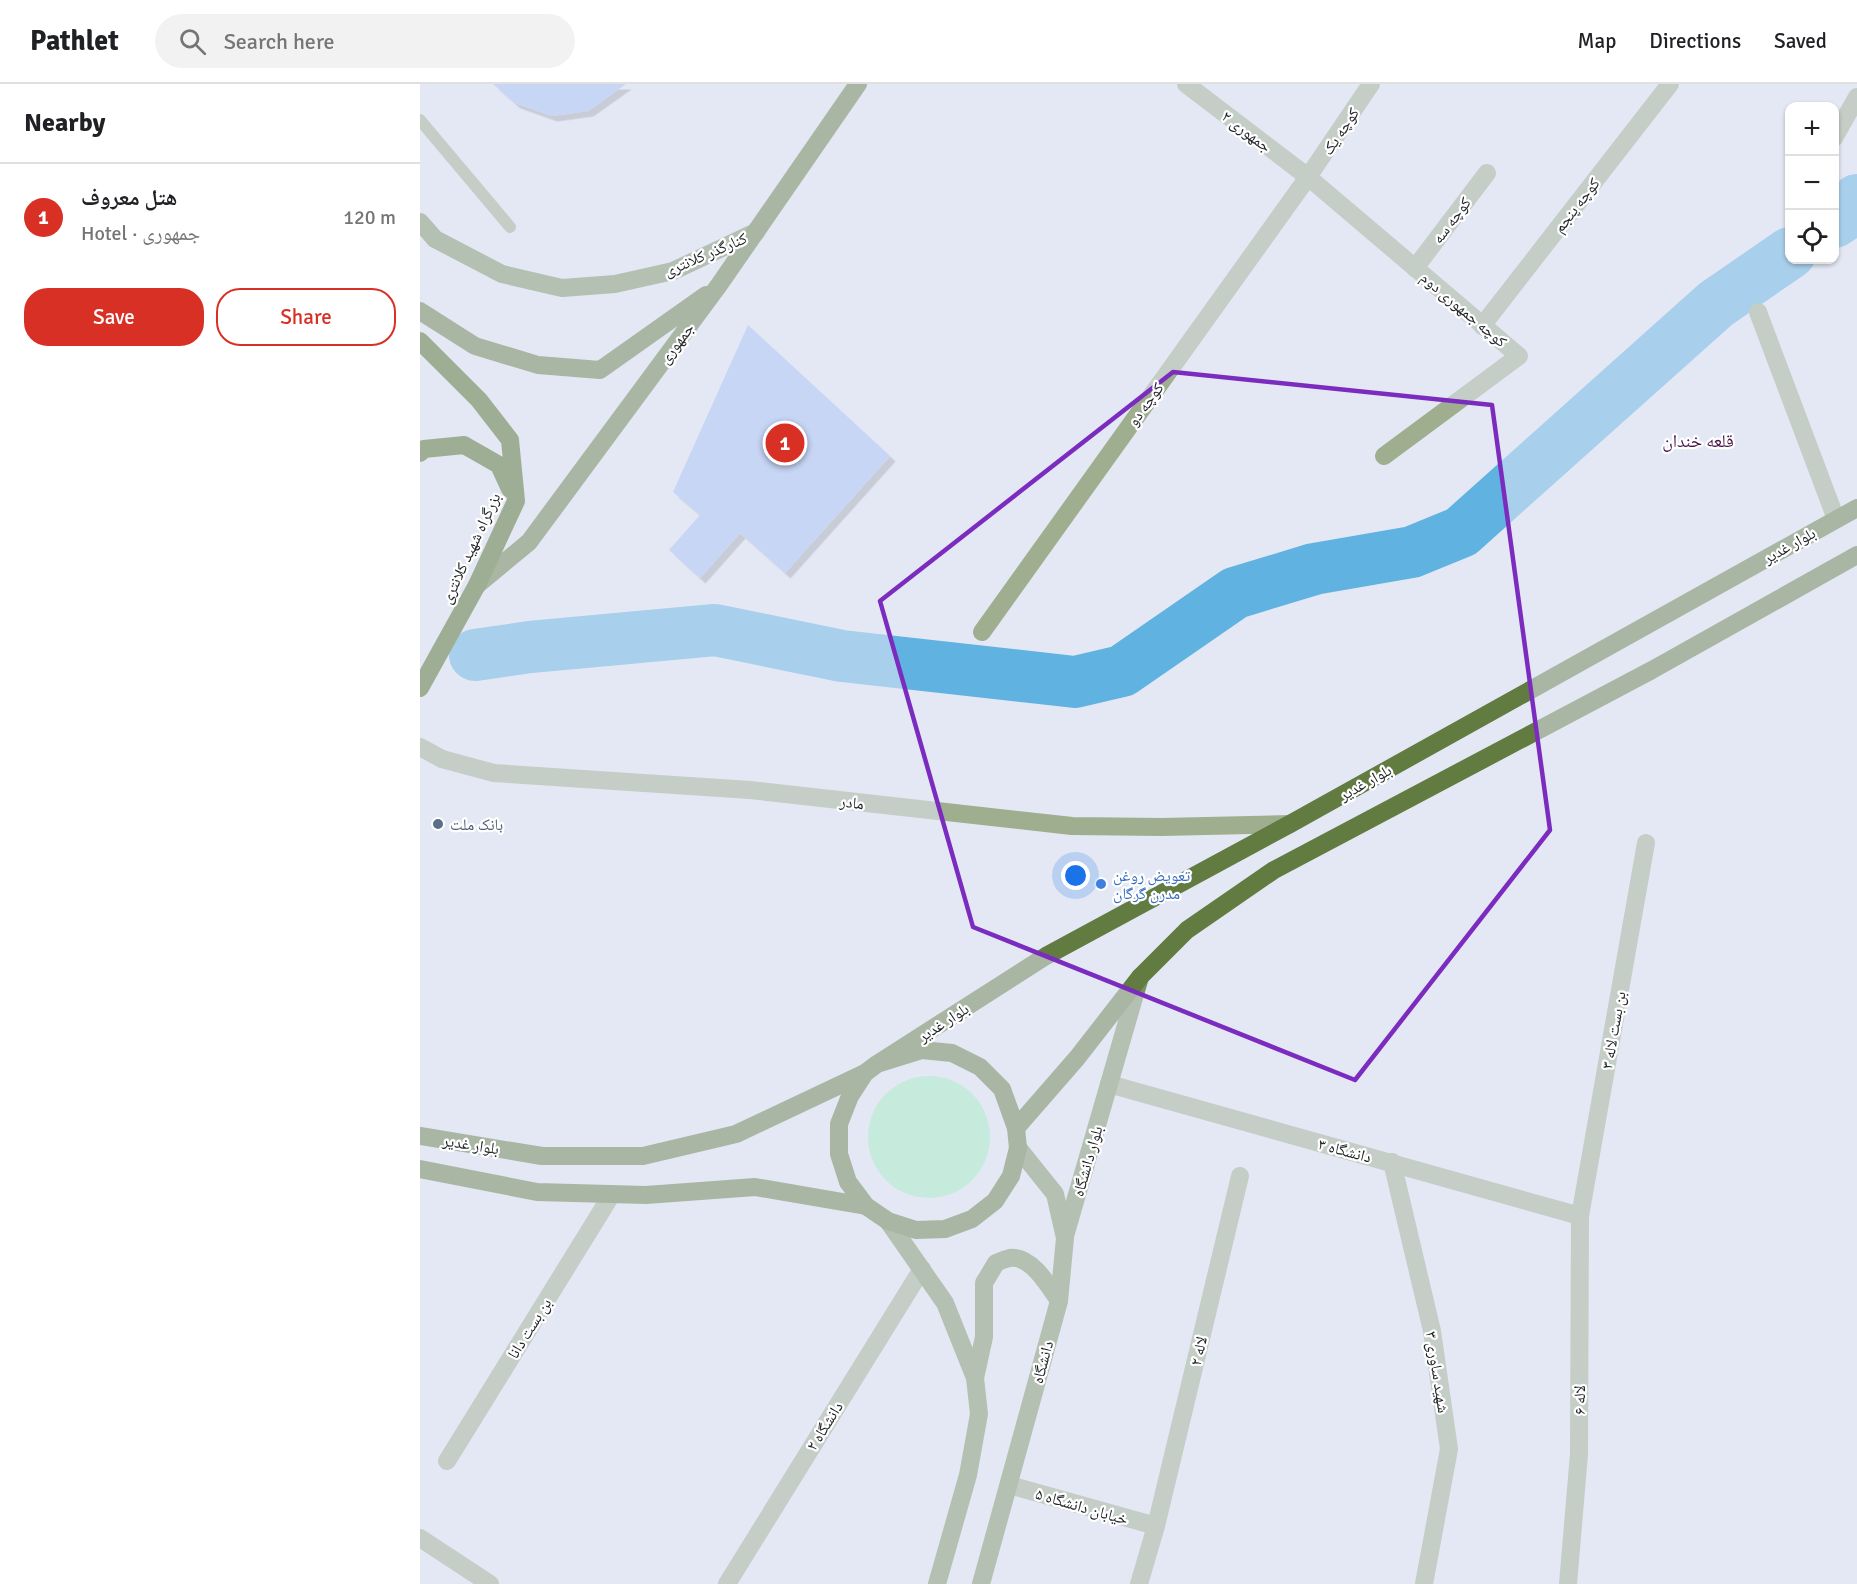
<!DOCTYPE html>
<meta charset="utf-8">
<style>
:root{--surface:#fff;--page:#f2f2f2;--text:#202124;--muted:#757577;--line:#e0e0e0;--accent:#d93025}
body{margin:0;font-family:Signika,"Noto Naskh Arabic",sans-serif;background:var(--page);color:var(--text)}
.controls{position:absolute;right:18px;top:18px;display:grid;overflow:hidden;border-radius:12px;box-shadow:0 2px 4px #0004}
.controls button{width:54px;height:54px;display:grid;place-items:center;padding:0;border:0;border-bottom:2px solid var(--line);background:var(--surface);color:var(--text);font:30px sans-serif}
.you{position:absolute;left:656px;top:792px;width:21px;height:21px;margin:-15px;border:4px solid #fff;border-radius:50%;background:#1a73e8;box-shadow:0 0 0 9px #1a73e833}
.badge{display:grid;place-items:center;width:39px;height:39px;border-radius:50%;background:var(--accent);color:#fff;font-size:20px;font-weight:700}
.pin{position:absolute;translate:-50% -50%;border:3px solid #fff;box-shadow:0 2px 6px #0006}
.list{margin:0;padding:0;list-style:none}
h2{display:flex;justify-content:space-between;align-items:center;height:78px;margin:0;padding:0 24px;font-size:26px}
h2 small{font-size:20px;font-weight:400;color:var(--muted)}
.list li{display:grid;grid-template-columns:39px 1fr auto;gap:18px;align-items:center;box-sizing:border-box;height:108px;padding:0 24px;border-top:2px solid var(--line)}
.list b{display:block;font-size:22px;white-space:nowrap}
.list p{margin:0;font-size:20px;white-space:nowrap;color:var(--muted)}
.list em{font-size:20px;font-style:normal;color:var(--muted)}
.actions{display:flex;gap:12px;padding:18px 24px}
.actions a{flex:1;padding:14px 0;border:2px solid var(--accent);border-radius:24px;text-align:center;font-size:21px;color:var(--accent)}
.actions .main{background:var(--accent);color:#fff}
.icon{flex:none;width:33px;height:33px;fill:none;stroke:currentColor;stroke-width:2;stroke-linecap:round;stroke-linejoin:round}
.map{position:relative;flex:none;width:1437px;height:1500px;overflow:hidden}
header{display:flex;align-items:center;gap:36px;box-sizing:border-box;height:84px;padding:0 30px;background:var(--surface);border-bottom:2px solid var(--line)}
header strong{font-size:28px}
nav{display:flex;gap:33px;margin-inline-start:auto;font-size:21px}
.search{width:420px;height:54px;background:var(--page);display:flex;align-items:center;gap:15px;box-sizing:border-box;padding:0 21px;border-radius:33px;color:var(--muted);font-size:22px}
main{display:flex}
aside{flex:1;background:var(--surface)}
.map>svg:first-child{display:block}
.green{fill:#a3f0c0}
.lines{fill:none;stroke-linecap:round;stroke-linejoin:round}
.river{stroke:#60b2e1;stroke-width:52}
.building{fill:#a6c0f8;filter:url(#shadow)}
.lane{stroke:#9eae8e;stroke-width:12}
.street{stroke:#9eae8e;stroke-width:18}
.secondary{stroke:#7a9162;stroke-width:18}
.primary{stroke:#617b41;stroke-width:18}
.highway{stroke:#4b6921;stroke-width:18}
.marked{fill:none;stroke:#7b2cbf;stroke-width:4.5;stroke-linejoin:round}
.service-dot{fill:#5c6f8a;stroke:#fff;stroke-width:2}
.shop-dot{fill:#3f7fe0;stroke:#fff;stroke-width:2}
.labels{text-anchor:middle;stroke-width:4.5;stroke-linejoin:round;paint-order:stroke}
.street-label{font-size:16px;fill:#222428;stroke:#fff}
.service-label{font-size:16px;fill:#4e5e75;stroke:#fff;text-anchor:start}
.shop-label{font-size:16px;fill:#366cbe;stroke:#fff;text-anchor:start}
.neighbourhood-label{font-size:18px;fill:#471646;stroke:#fff}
</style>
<header>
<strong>Pathlet</strong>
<div class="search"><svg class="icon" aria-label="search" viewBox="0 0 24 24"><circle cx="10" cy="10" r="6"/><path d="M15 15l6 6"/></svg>Search here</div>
<nav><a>Map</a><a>Directions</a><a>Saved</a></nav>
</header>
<main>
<aside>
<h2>Nearby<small></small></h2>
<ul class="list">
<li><span class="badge">1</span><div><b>هتل معروف</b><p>Hotel · جمهوری</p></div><em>120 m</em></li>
</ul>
<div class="actions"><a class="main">Save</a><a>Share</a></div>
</aside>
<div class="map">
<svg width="1437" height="1500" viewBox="0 0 1437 1500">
<defs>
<filter id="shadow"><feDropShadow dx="5.5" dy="5.5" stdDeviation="0" flood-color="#0004"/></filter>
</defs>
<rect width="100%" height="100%" fill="#e3e8f4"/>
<circle class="green" cx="509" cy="1053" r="61"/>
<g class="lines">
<g class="river">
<path d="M1414,138l12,-8 11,-14"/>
<path d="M55,571l55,-8 185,-17 127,26 233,26 47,-11 113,-78 79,-24 98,-17 49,-20 255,-228 74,-51"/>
</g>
</g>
<g class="building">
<path d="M73,0h133l-38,27 -36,5 -37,-13z"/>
<path d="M328,241l142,131 -105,117 -45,-40 -40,45 -31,-28 31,-35 -27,-23z"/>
</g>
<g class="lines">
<path class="lane" d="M0,36l90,107"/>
<g class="street">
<path d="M766,0l122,93 211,179 -135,100"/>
<path d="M1414,54l23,-41"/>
<path d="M995,184l72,-95"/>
<path d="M1338,228l78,207"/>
<path d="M1062,242l188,-242"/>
<path d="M562,548l326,-455 63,-93"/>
<path d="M0,663l22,12 52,14 256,17 322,36 90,1 128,-3"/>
<path d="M689,1000l471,132"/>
<path d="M972,1078l40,169 17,118 -25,135"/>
<path d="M27,1377l165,-267"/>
<path d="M589,1401l147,41"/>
<path d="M0,1454l70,46"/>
<path d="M307,1500l195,-315"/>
<path d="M719,1500l17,-58 84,-350"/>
<path d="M1148,1500l11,-130 1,-238 66,-373"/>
</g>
<g class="secondary">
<path d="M0,138l15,17 67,35 60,14 53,-4 58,-13 83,-39"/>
<path d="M468,1137l57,82 30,75 4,36 -11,61 -31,109"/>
<path d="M645,1152l75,-259"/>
<path d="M555,1294l9,-41v-54l12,-20c4,-2 9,-4 14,-5 21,-3 39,28 49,43"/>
<path d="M561,1500l78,-283 6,-63 -10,-44 -37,-46"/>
</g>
<g class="primary">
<path d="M0,227l55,35 63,19 62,5 106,-75"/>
<path d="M57,501l52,-43 190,-257 139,-201"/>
<path d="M457,980l45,-14 30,3 28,14 22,22 14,39 2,20 -7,28 -16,25 -23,18 -27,10 -29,1 -28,-9 -22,-15 -18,-24 -9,-28v-30l11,-28 15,-23 12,-9 169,-108 244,-132 567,-316"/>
<path d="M596,1044l61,-70 63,-81 47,-47 87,-60 378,-200 205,-115"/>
<path d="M0,1052l122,20h101l93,-22 127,-60"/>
<path d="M0,1085l117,23 109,3 109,-8 111,19"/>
</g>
<g class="highway">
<path d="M0,257l59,59 31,40 6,61 -39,84 -57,103"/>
<path d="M0,369l4,-4 40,-4 35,20 11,24"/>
</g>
</g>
<path d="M0 0H1437V1500H0ZM753,288l319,33 58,425 -195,250 -382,-153 -93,-326z" fill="#e3e8f4" fill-opacity=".55" fill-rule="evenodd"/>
<path class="marked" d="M753,288l319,33 58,425 -195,250 -382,-153 -93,-326z"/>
<circle class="service-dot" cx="18" cy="740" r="6"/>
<circle class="shop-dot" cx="681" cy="800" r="6"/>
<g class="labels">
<g class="street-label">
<text transform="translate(827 47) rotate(37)" y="6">۲ جمهوری</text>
<text transform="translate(920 47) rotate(-56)" y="6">کوچه یک</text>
<text transform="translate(1156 121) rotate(-52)" y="6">کوچه پنجم</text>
<text transform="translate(1031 136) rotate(-53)" y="6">کوچه سه</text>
<text transform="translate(285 170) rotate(-23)" y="6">کنارگذر کلانتری</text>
<text transform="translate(1044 225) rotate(40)" y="6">کوچه جمهوری دوم</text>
<text transform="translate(256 259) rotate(-53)" y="6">جمهوری</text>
<text transform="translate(725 320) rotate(-54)" y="6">کوچه دو</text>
<text transform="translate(1369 461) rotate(-29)" y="6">بلوار غدیر</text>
<text transform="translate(50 464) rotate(-65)" y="6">بزرگراه شهید کلانتری</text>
<text transform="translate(945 698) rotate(-29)" y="6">بلوار غدیر</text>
<text transform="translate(432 718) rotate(7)" y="6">مادر</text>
<text transform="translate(523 938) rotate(-33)" y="6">بلوار غدیر</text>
<text transform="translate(1193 946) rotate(-80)" y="6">بن بست لاله ۳</text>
<text transform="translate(51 1060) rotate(9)" y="6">بلوار غدیر</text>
<text transform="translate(925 1066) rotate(15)" y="6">۳ دانشگاه</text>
<text transform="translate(667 1077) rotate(-74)" y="6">بلوار دانشگاه</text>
<text transform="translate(109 1244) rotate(-58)" y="6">بن بست دانا</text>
<text transform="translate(778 1267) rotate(-77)" y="6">۲ لاله</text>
<text transform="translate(622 1278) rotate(-75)" y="6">دانشگاه</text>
<text transform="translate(1018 1288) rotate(81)" y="6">۳ شهید ساوری</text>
<text transform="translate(1159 1316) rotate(-90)" y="6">لاله ۶</text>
<text transform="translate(404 1342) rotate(-58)" y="6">دانشگاه ۲</text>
<text transform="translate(662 1422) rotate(16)" y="6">خیابان دانشگاه ۵</text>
</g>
<g class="service-label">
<text x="30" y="746">بانک ملت</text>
</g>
<g class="shop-label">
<text x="693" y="797">تعویض روغن<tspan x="693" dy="18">مدرن گرگان</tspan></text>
</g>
<g class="neighbourhood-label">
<text x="1278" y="363">قلعه خندان</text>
</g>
</g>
</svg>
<div class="controls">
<button>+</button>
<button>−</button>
<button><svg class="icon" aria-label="locate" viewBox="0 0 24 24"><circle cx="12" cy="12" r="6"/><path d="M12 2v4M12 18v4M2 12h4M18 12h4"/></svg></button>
</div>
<div class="you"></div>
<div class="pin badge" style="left:365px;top:359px">1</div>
</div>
</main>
